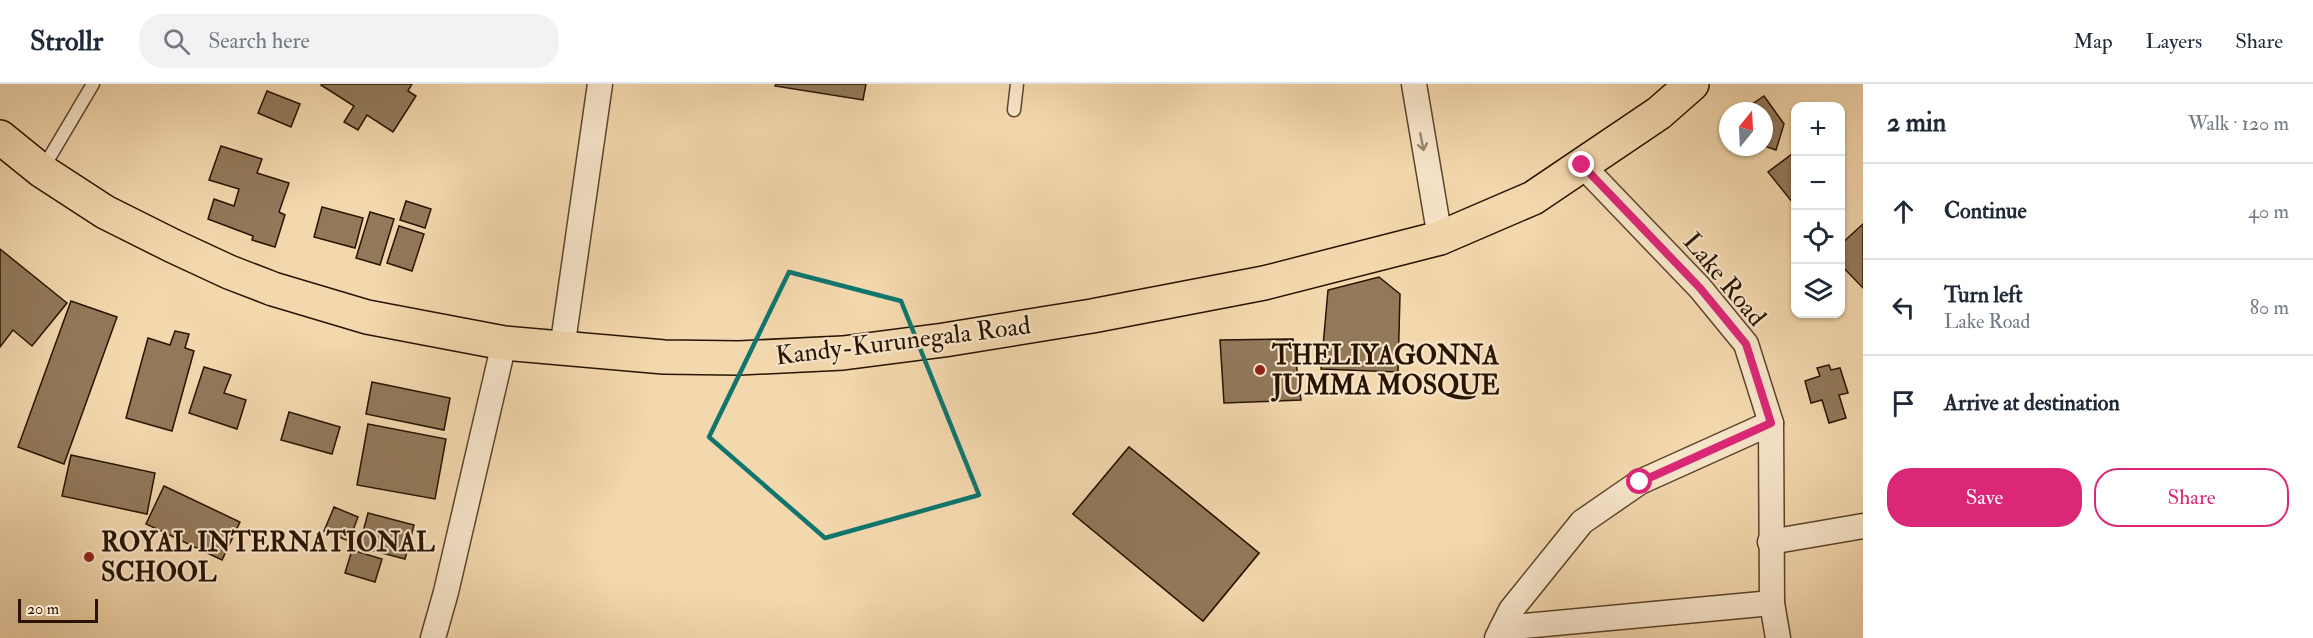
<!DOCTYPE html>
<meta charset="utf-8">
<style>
:root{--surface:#fff;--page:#f2f2f3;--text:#1f2937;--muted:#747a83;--line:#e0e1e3;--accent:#db2777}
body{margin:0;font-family:"IM FELL Double Pica",serif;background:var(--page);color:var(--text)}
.controls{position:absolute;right:18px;top:18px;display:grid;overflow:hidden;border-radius:12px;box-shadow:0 2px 4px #0004}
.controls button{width:54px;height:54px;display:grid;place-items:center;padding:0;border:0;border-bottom:2px solid var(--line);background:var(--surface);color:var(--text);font:30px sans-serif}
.compass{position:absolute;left:1719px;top:18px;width:54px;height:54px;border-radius:50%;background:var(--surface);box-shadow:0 2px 4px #0004;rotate:18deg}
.scale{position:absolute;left:18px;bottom:15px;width:80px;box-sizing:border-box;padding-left:6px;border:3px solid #281400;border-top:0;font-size:16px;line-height:21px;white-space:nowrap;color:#281400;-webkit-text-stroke:4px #f7e5ca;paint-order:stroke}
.stop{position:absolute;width:18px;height:18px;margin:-14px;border:4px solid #db2777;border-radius:50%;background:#fff}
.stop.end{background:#db2777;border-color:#fff;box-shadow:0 2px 6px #0008}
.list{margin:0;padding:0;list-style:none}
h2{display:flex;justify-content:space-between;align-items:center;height:78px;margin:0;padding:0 24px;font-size:26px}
h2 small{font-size:20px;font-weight:400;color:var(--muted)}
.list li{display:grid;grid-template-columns:39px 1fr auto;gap:18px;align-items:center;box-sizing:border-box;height:96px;padding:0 24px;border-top:2px solid var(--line)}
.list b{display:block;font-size:22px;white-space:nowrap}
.list p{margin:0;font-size:20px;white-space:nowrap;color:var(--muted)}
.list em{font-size:20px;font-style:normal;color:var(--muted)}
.actions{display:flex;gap:12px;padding:18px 24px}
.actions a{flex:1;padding:14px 0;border:2px solid var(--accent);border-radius:24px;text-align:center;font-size:21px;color:var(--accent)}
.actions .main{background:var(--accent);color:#fff}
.icon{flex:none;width:33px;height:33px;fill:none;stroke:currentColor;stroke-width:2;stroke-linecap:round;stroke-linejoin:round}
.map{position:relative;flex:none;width:1863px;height:554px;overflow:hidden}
header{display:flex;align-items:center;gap:36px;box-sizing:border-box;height:84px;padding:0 30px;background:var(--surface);border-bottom:2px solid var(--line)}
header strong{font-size:28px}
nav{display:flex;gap:33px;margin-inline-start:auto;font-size:21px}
.search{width:420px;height:54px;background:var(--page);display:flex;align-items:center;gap:15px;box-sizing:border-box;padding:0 21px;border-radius:24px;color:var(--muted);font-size:22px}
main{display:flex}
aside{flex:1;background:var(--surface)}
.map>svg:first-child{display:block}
.building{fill:#92795a;stroke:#281400;stroke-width:1.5}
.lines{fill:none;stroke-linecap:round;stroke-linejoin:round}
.lane-casing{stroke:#5b452b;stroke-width:15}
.street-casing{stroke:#5b452b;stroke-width:27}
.highway-casing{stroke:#281400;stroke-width:36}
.lane{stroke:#f7e5ca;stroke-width:12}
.street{stroke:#f7e5ca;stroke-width:24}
.highway{stroke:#f3d7ad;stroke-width:33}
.oneway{stroke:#9a876f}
.route{stroke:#db2777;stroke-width:8}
.marked{fill:none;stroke:#0f766e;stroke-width:4.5;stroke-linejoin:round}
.poi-dot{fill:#8f2418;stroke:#f7e5ca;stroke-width:2}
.labels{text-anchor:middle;stroke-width:4.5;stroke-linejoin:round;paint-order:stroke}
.street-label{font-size:26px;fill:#281400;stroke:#f7e5ca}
.poi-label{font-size:26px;font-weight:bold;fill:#281400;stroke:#f7e5ca;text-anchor:start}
</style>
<header>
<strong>Strollr</strong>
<div class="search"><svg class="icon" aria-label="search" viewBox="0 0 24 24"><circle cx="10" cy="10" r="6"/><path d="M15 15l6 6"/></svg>Search here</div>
<nav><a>Map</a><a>Layers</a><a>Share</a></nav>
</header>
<main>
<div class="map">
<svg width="1863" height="554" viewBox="0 0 1863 554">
<rect width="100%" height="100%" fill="#f3d7ad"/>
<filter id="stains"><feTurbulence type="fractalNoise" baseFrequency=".00333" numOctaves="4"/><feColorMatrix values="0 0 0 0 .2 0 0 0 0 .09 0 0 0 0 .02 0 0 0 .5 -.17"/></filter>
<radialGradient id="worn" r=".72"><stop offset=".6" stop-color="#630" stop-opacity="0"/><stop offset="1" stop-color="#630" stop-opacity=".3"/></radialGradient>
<g class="building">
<path d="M322,0h90l-4,7 8,5 -23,36 -26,-17 -9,15 -14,-8 10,-16 -33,-21z"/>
<path d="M776,0h90l-3,16 -88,-14z"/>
<path d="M267,7l33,13 -9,23 -33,-14z"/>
<path d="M1764,12l20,28 -8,26 -12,-4v-35h-22z"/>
<path d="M221,62l41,13 -5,14 32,10 -10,29 6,3 -10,32 -23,-7 1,-4 -45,-17 6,-20 20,7 5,-17 -30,-9z"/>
<path d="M1796,67v50l-3,2 -25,-31z"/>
<path d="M406,117l25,8 -6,19 -25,-8z"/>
<path d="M322,123l41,11 -8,30 -41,-11z"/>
<path d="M370,128l24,7 -14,46 -24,-7z"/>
<path d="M1863,140v64l-23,-24v-19z"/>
<path d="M399,142l25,8 -12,37 -25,-8z"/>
<path d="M0,165l67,54 -35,43 -19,-16 -13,17z"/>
<path d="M1379,193l21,17 -2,78 -77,-3 7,-79z"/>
<path d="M71,217l46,16 -53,147 -46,-17z"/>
<path d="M175,247l14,3 -4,14 9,3 -22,80 -46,-13 22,-80 22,7z"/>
<path d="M1293,255l8,61 -77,3 -4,-63z"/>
<path d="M1829,281l2,5 9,-2 8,25 -9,2 7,23 -17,5 -7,-23 -11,3 -6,-22 15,-5 -3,-8z"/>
<path d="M204,283l27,8 -7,18 22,7 -9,29 -48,-16z"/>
<path d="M372,298l78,16 -6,32 -78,-16z"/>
<path d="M289,328l51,15 -8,27 -51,-14z"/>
<path d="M368,340l78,15 -11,60 -78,-14z"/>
<path d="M1129,363l130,106 -56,68 -130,-107z"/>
<path d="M1129,363l130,106 -56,68 -130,-107z"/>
<path d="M71,371l84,18 -8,41 -85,-18z"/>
<path d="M164,402l76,36 -18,38 -76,-36z"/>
<path d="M334,423l24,10 -9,24 -25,-10z"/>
<path d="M368,429l46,12 -9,34 -46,-12z"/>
<path d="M352,466l30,9 -7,23 -30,-9z"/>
</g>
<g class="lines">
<defs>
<g id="lane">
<path d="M1014,26l3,-26"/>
<path d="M42,86l51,-86"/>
</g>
<g id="street">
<path d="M1414,0l26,154"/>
<path d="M1582,81l118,123 46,56 25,79 1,180 6,35"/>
<path d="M562,265l38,-265"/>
<path d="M1770,458l93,-16"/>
<path d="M1502,544l270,-25"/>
<path d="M433,554l13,-46 58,-249"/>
<path d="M1497,554l14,-28 71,-88 58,-40 131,-59"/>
</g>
<path id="highway" d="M0,53l42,34 63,41 68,34 56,26 44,17 94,28 137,26 160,14 75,1 104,-5 101,-13 148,-24 172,-33 176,-45 93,-40 126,-85 33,-29"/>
</defs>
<use href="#lane" class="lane-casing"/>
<use href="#street" class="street-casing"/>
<use href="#highway" class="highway-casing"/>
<use href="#lane" class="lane"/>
<use href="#street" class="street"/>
<use href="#highway" class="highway"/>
</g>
<defs><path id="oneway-shaft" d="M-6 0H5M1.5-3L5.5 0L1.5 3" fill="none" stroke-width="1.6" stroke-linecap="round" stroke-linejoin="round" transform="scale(1.5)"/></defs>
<use class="oneway" href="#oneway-shaft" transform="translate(1422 58) rotate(79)"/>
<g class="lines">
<path class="route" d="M1582,81l118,123 46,56 25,79 -131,59"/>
</g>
<path class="marked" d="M789,188l112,29 78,194 -154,43 -116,-101z"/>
<g class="poi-dot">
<circle cx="1260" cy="286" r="6"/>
<circle cx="89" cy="473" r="6"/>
</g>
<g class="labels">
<g class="street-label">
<text transform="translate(1725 195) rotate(50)" y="9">Lake Road</text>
<text transform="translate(903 256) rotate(-7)" y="9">Kandy-Kurunegala Road</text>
</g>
<g class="poi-label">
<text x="1272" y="280">THELIYAGONNA<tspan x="1272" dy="30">JUMMA MOSQUE</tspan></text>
<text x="101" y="467">ROYAL INTERNATIONAL<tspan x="101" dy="30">SCHOOL</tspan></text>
</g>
</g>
<rect width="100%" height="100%" filter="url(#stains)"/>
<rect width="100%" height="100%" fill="url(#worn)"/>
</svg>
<div class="controls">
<button>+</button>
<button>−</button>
<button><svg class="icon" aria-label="locate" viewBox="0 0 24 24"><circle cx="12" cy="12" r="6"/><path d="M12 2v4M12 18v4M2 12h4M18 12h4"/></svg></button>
<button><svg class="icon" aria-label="layers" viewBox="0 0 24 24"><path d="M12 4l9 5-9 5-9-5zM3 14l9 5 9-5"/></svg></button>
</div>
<svg class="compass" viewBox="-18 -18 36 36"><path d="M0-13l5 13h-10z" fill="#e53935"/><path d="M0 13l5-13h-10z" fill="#747a83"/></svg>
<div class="scale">20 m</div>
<div class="stop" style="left:1640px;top:398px"></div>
<div class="stop end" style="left:1582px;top:81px"></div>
</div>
<aside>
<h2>2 min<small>Walk · 120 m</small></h2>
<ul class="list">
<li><svg class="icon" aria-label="ahead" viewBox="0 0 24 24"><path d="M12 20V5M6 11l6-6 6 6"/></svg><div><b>Continue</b></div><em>40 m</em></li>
<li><svg class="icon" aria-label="left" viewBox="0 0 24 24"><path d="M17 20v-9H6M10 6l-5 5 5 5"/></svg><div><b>Turn left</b><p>Lake Road</p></div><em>80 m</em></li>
<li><svg class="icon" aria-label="arrive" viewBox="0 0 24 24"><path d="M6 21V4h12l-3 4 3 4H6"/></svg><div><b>Arrive at destination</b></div></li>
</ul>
<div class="actions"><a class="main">Save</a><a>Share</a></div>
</aside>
</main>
